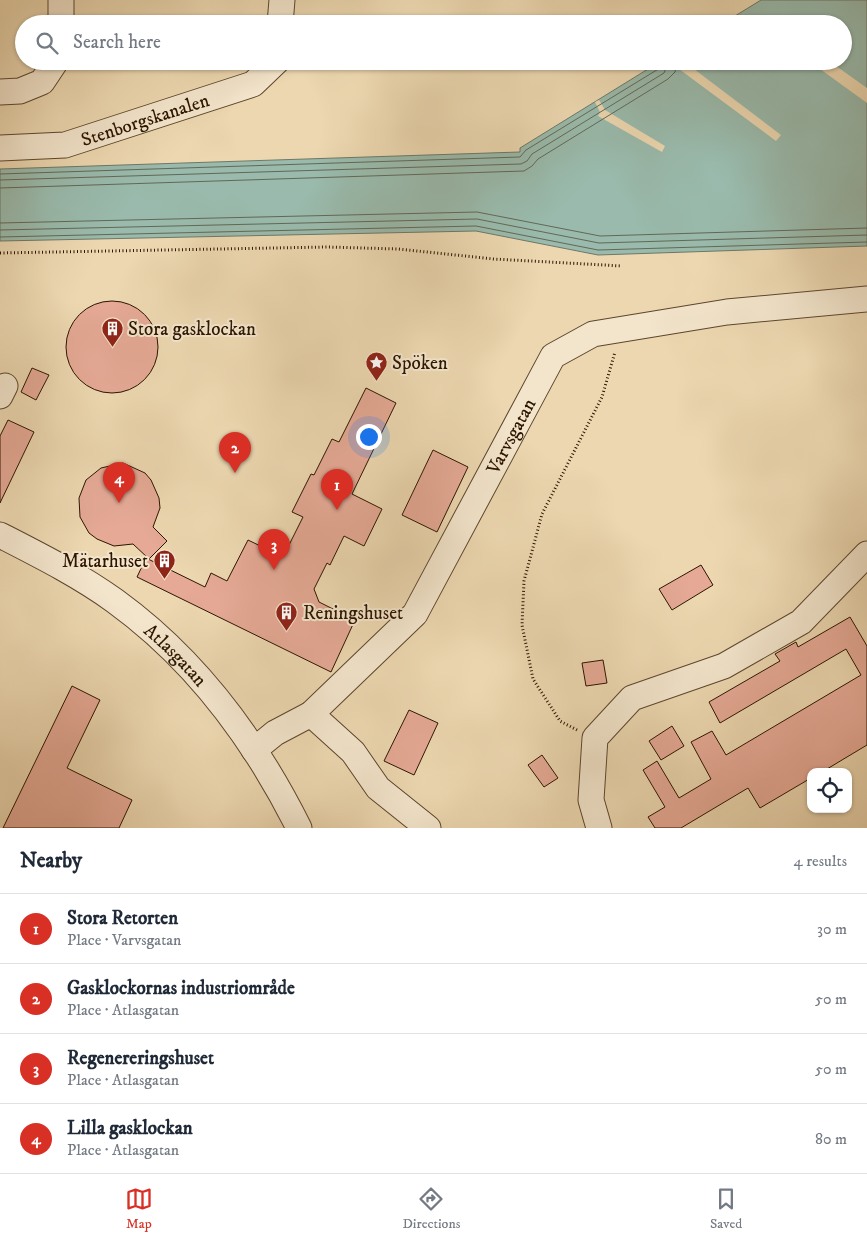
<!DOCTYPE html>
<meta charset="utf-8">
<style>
:root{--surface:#fff;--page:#f6f6f7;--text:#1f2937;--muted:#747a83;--line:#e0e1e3;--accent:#d93025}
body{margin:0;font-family:"IM FELL DW Pica",serif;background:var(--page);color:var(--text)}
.controls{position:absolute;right:15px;bottom:15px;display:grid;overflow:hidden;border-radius:10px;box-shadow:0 1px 4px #0004}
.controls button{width:45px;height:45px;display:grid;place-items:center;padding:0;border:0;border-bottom:1px solid var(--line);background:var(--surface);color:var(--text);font:25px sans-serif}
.you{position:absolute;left:368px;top:436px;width:18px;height:18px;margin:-12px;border:4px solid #fff;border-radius:50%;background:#1a73e8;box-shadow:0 0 0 8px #1a73e833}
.badge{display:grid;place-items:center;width:32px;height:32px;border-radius:50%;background:var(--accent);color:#fff;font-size:16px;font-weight:700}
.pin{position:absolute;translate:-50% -41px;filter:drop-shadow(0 1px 2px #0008)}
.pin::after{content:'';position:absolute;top:26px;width:18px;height:15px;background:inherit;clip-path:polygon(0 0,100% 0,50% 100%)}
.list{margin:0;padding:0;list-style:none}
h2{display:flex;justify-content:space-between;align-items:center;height:65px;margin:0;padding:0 20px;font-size:21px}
h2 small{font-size:16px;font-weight:400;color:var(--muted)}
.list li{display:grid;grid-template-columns:32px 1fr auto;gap:15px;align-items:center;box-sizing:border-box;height:70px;padding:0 20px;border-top:1px solid var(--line)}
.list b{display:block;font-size:19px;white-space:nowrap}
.list p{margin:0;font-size:16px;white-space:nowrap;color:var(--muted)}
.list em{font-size:16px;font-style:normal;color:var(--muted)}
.icon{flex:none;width:28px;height:28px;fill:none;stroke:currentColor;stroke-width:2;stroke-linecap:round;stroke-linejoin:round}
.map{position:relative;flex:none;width:867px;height:828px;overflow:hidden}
.search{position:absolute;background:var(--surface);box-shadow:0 1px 4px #0004;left:15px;right:15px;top:15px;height:55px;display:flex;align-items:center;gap:12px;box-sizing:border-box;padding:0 18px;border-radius:28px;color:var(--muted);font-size:19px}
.sheet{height:345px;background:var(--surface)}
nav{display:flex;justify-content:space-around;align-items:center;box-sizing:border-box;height:70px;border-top:1px solid var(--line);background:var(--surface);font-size:14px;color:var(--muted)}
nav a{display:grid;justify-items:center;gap:2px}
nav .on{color:var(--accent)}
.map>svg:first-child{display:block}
.water{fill:#99baac;stroke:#6d7867}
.pier{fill:#ecd7b0}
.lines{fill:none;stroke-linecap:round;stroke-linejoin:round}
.shore{stroke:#626856;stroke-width:1}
.building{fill:#e5a995;stroke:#2c1500}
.minor-casing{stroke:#5c462c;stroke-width:27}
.path{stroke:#2c1500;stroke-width:3;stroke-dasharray:1 2.5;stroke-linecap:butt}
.minor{stroke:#f3e5cc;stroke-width:25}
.labels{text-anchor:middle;stroke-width:4;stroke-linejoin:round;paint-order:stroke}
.street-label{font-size:19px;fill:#2c1500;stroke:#f3e5cc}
.poi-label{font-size:19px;fill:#2c1500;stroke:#f3e5cc;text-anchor:start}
</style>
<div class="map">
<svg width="867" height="828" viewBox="0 0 867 828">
<rect width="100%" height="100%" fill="#ecd7b0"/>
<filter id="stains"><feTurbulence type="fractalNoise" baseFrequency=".004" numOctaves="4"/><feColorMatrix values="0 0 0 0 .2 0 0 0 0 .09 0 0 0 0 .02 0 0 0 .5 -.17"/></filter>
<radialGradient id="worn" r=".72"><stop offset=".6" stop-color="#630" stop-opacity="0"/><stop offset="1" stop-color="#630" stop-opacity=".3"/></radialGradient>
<path class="water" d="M761,0h106v246l-269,9 -122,-24 -476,10v-72l520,-17v-4l141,-87h182v-37h-121z"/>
<g class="pier">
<path d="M677,61l9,2 95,72 -5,6 -97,-72 1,-1z"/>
<path d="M809,61h20l38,27v15z"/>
<path d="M599,100l6,10 60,36 -3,6 -64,-36 2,-4 -5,-10z"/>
</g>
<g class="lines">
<g class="shore">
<path d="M0,174l520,-17 6,-7 134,-82 3,-7"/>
<path d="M0,180l521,-16 6,-3 5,-7 132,-81 5,-12"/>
<path d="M0,188l524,-17 8,-5 6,-7 130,-80 7,-7 2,-11"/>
<path d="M0,223l477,-11 123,24 267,-8"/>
<path d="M0,230l477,-11 122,24 268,-8"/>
<path d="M0,237l476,-11 122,24 269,-8"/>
</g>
</g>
<g class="building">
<circle cx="112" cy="347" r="46"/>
<path d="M32,368l17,7 -13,25 -15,-8z"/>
<path d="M366,388l30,15 -44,91 30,15 -18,37 -20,-10 -14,29 -3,-2 -13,26 5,13 36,18 -24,52 -194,-95 9,-19 59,29 6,-14 16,8 21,-41 35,17 20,-40 -11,-5 19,-38 3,1 18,-36 7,3z"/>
<path d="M8,420l26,12 -34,71v-67z"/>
<path d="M433,450l35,17 -31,65 -35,-17z"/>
<path d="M123,463l22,10 6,7 8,18 1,10 -7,19 14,14 -18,18 -16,-15 -19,2 -17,-7 -8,-6 -9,-16 -1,-19 7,-18 15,-12z"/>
<path d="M701,565l12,20 -41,25 -13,-21z"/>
<path d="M850,617l17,29v99l-45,27h-11v6l-51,30 -12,-20 -67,40h-26l-7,-11 17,-10 -22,-37 14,-9 22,37 32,-19 -20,-37 21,-11 14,24 135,-80 -15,-26 -126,74 -11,-21 71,-41 -5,-7 21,-12 2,5z"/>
<path d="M603,660l4,23 -21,3 -4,-23z"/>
<path d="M72,686l28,14 -33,68 65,32 -13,28h-116z"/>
<path d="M409,710l29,13 -24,52 -30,-14z"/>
<path d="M672,726l12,20 -23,14 -12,-19z"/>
<path d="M542,755l16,23 -14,9 -16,-22z"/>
</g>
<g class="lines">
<defs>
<g id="minor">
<path d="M61,24v-24"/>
<path d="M280,24l2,-24"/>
<path d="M0,92l20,-1 22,-9 14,-21"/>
<path id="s1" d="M0,148l65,-3 188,-61 24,-23"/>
<path d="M0,396l5,-10"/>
<path id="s2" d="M0,535c39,20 79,40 115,66 80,58 140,139 184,227"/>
<path d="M311,714l42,38 25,36 50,40"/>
<path id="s3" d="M254,750l21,-17 36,-19 104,-100 138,-258 40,-22 134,-22 140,-13"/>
<path d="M599,828l-8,-28 4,-62 37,-40 92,-32 77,-44 66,-68"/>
</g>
</defs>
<use href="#minor" class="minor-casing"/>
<g class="path">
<path d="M0,253l328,-6 70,2 96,10 128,7"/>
<path d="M577,730l-17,-9 -27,-42 -11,-54 2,-44 18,-67 60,-117 13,-45"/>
</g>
<use href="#minor" class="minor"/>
</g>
<defs>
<symbol id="building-pin" viewBox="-11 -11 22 30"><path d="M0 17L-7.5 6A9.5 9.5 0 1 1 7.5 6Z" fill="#8f2418" stroke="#f3e5cc"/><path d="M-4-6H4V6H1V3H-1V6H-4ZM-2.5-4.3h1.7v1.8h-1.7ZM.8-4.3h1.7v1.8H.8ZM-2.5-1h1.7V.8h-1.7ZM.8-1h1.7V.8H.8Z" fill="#fff"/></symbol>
<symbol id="sight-pin" viewBox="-11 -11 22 30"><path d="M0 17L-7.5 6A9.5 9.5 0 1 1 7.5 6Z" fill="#8f2418" stroke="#f3e5cc"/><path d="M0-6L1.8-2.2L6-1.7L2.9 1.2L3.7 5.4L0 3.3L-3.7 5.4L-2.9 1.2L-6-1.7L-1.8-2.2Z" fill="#fff"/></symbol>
</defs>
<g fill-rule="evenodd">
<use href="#building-pin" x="100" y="316" width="25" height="34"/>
<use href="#sight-pin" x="364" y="350" width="25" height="34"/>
<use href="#building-pin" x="152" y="548" width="25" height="34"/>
<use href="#building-pin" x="274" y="600" width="25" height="34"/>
</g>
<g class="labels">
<g class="street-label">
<text dy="7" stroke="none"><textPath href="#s1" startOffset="149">Stenborgskanalen</textPath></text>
<text dy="7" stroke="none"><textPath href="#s3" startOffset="414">Varvsgatan</textPath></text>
<text dy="7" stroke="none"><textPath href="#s2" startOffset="214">Atlasgatan</textPath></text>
</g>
<g class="poi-label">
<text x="128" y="335">Stora gasklockan</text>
<text x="392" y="369">Spöken</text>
<text x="148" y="567" text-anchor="end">Mätarhuset</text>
<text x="303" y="619">Reningshuset</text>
</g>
</g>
<rect width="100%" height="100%" filter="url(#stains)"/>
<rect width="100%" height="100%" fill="url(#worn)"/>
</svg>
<div class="controls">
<button><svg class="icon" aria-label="locate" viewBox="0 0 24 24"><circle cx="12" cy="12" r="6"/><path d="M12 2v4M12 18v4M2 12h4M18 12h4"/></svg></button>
</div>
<div class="you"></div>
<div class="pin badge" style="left:337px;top:510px">1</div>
<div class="pin badge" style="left:235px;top:473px">2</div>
<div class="pin badge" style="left:274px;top:570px">3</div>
<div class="pin badge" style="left:119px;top:503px">4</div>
<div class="search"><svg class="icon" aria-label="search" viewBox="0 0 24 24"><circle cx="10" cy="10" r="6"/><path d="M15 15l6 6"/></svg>Search here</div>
</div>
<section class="sheet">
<h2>Nearby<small>4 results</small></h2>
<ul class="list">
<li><span class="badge">1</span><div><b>Stora Retorten</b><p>Place · Varvsgatan</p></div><em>30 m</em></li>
<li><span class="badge">2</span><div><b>Gasklockornas industriområde</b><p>Place · Atlasgatan</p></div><em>50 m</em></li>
<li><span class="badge">3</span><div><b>Regenereringshuset</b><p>Place · Atlasgatan</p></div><em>50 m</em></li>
<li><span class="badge">4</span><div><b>Lilla gasklockan</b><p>Place · Atlasgatan</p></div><em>80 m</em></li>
</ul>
</section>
<nav>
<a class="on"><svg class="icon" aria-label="map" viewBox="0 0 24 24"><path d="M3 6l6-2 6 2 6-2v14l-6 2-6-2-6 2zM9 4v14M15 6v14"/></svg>Map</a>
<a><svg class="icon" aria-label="directions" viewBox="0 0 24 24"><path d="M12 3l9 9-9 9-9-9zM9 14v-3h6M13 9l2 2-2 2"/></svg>Directions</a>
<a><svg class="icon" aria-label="saved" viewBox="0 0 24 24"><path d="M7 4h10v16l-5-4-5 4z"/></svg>Saved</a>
</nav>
